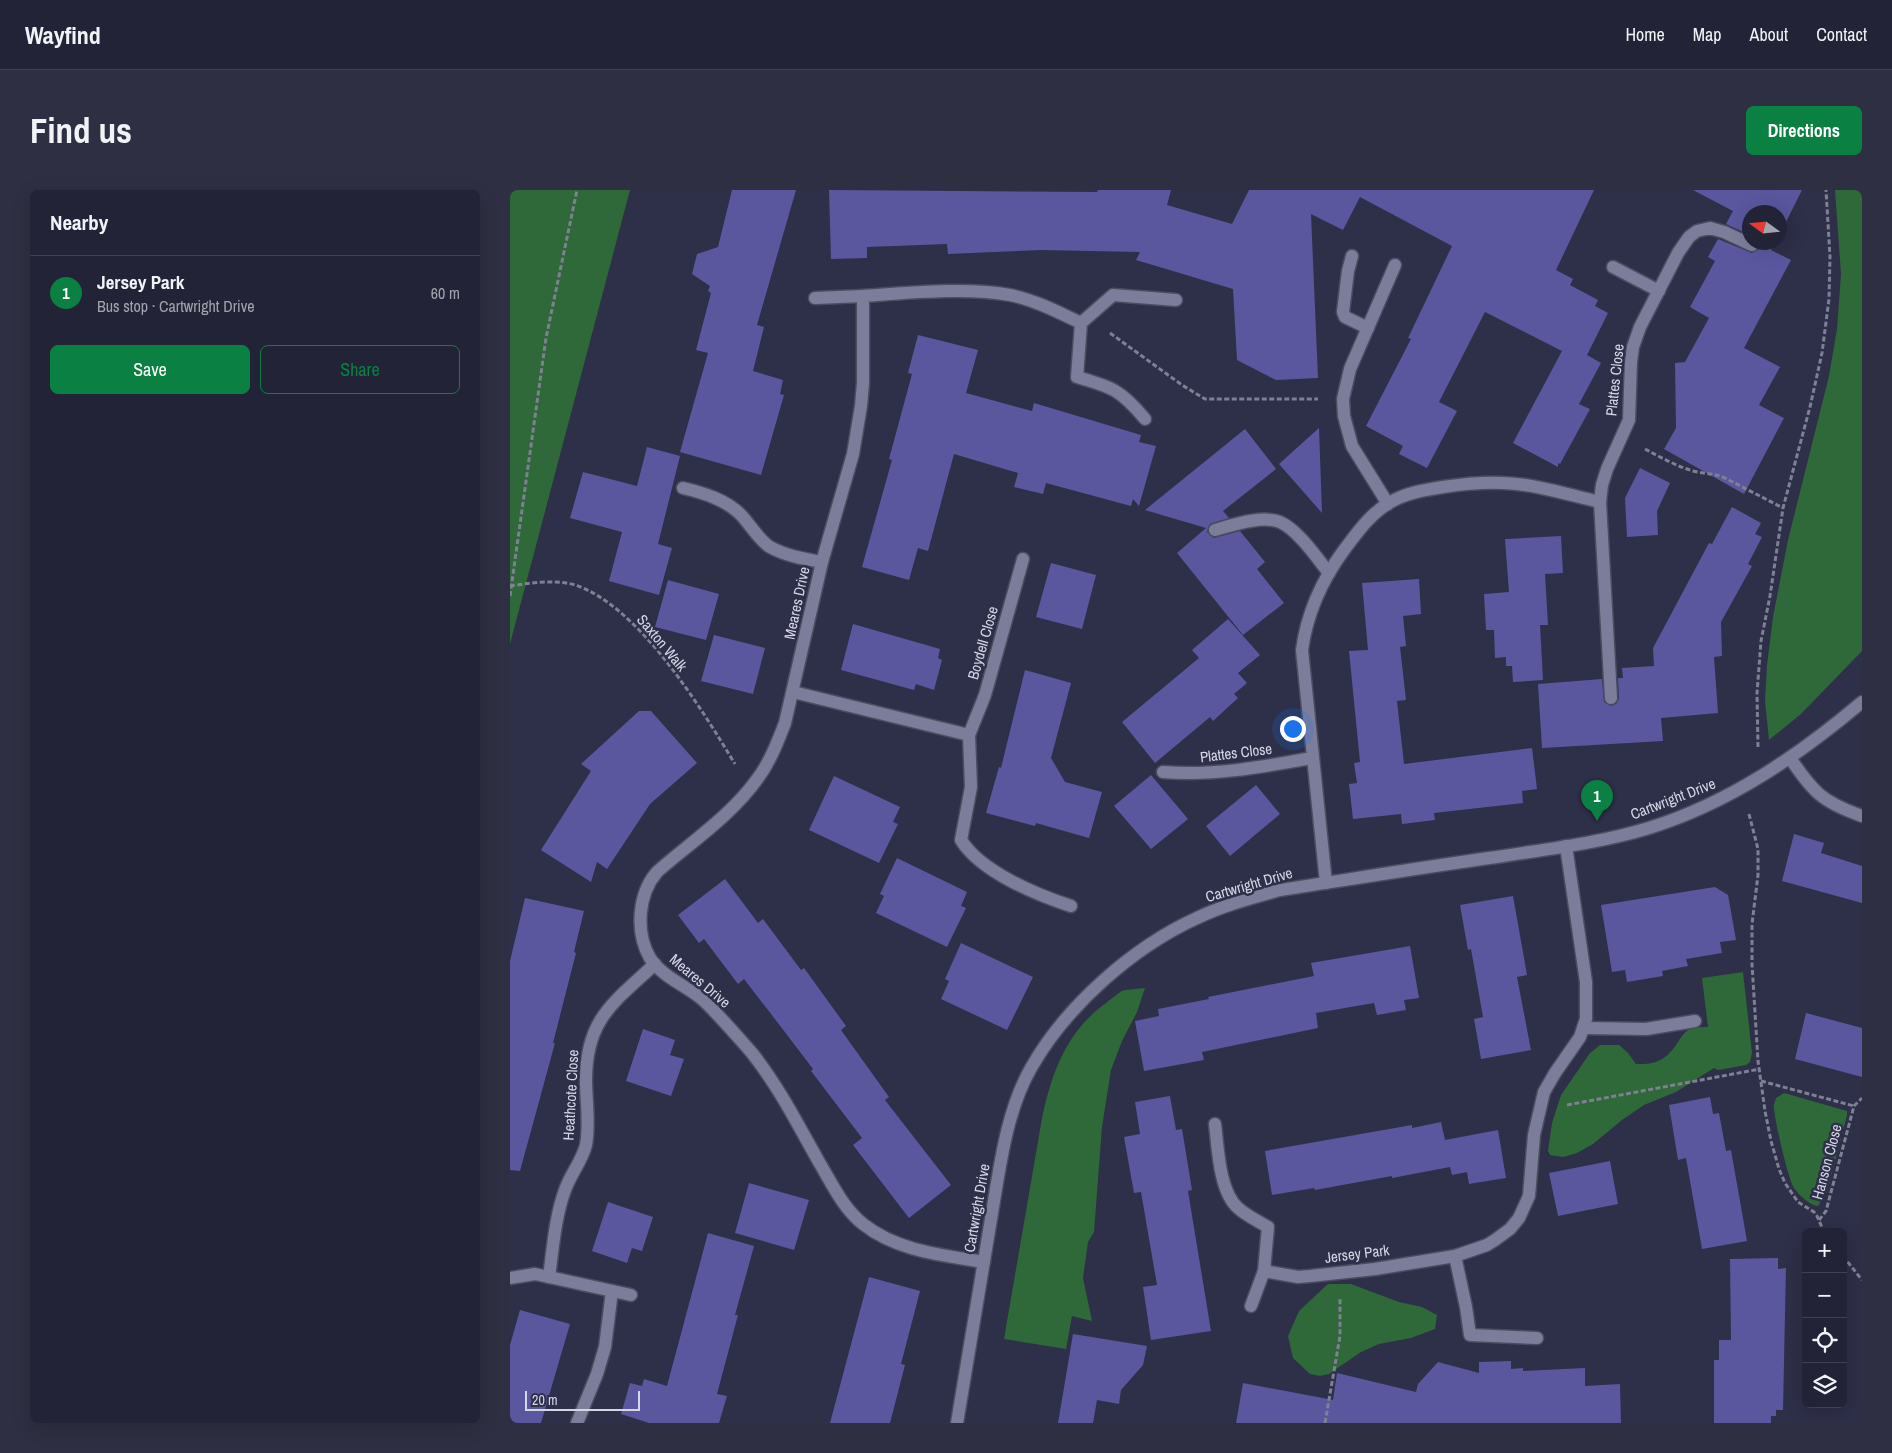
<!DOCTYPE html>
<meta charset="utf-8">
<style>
:root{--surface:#222336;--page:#2e2f42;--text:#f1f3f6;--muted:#a2a4ad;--line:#3f4051;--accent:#0b8043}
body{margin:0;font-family:"Archivo Narrow",sans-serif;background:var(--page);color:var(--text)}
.controls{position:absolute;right:15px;bottom:15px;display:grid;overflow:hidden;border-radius:8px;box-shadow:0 5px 20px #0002}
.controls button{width:45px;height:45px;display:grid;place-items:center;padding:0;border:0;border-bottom:1px solid var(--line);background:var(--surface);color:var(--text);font:25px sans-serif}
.compass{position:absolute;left:1232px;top:15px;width:45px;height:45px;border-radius:50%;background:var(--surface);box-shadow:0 5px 20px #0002;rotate:285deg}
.scale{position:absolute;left:15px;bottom:12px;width:115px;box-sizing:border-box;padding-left:5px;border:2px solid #d5d6e6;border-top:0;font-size:14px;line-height:18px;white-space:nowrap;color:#d5d6e6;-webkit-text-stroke:4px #2e2f48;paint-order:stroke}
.you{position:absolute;left:782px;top:538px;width:18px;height:18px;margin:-12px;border:4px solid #fff;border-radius:50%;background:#1a73e8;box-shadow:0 0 0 8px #1a73e833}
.badge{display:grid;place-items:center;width:32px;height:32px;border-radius:50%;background:var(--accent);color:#fff;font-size:16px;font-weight:700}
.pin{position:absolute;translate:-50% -41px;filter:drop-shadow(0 1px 2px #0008)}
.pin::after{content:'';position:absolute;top:26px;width:18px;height:15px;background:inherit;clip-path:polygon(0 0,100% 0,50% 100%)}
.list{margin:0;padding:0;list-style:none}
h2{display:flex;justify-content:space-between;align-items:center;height:65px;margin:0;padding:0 20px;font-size:21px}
h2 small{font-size:16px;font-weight:400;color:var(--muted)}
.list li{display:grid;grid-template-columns:32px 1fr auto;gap:15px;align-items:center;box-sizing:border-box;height:75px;padding:0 20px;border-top:1px solid var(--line)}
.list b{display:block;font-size:19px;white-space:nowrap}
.list p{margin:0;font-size:16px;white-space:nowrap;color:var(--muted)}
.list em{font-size:16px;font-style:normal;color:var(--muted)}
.actions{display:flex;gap:10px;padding:15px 20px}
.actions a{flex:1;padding:11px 0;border:1px solid var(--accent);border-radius:8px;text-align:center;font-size:18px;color:var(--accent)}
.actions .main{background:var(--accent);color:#fff}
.icon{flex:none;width:28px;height:28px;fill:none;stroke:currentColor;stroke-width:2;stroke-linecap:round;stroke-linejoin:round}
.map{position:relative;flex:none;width:1352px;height:1233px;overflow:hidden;border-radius:8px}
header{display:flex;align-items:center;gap:30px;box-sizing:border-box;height:70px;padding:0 25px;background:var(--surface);border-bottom:1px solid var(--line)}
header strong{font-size:24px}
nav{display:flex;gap:28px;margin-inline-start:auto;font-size:18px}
.intro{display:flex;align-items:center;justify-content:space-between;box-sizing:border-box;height:120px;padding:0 30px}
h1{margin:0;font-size:35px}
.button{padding:12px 22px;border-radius:8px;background:var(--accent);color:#fff;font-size:18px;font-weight:700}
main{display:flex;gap:30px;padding:0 30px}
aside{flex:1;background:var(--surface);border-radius:8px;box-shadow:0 5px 20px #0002}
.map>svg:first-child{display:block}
.green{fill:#2f6839}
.building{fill:#5a579f}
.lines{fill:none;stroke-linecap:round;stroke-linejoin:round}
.minor-casing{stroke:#4c4c61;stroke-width:15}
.path{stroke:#7f8094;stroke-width:3;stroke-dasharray:5 2.5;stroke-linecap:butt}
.minor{stroke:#7c7d9b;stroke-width:12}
.labels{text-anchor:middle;stroke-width:5;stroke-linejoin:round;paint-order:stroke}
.street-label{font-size:15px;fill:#d5d6e6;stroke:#2e2f48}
</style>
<header>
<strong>Wayfind</strong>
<nav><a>Home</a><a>Map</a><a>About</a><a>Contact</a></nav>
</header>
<div class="intro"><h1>Find us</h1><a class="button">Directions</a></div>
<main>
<aside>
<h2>Nearby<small></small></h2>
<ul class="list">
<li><span class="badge">1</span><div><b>Jersey Park</b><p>Bus stop · Cartwright Drive</p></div><em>60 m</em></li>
</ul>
<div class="actions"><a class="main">Save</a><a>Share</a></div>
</aside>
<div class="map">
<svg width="1352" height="1233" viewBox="0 0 1352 1233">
<rect width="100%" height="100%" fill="#2e2f48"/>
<g class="green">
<path d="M0,0h120l-120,454z"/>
<path d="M1325,0h27v461l-61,63 -32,26 -4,-39 2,-36 6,-48 15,-77 41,-164 8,-47 4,-55z"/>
<path d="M1233,782l9,81 -2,9 -4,3 -28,5 -4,-2 -38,24 -32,13 -22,15 -29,24 -16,9 -14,4 -13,-2 -2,-4 4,-28 9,-28 29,-42 10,-8h19l9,8 8,11c21,1 31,-5 42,-22 4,-6 8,-12 14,-14 5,-1 11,-1 16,-1l-6,-49z"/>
<path d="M635,798l-8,24 -15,29 -11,29 -9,57 -8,105 -6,10 -5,36 9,43 -20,-5 -6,33 -62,-10 38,-221c10,-46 24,-86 64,-115 5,-4 11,-9 16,-12 6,-2 16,-2 23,-3z"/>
<path d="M1274,903l63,18v4l-20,77 -9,14c-9,-1 -19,-11 -24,-18 -6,-10 -19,-66 -20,-79 -1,-4 1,-7 2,-11z"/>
<path d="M818,1094h23l48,18 23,5 15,8 -2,14 -24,9 -32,6 -18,8 -32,22 -9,2 -10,-2 -17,-16 -5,-22 11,-25z"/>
</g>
<g class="building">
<path d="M222,0h64l-39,135 7,2 -11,44 30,9 -3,14 4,1 -23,80 -81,-23 28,-99 -12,-3 15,-57 -3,-2 2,-5 -18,-12 5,-20 21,-7z"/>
<path d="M319,0l268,2 1,-2h73l-4,15 65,19 17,-34h345l-38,80 17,9 -3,6 28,15 -3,6 13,7 -21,42 14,8 -22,41 11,5 -30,55 -2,-1v4l-45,-24 49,-92 -77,-39 -46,90 18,9 -30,57 -28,-14 4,-8 -37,-20 45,-87 -3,-1 44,-92 -92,-49 -17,33 -32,-16 7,164 -42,2 -39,-20 -4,-71 -97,-29 4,-8 -99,-2 -93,4 -1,-10 -80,3v11l-36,1z"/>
<path d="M1183,0h109l-22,44v-22h-30v23l-24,-11 7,-13z"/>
<path d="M1208,49l34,14 7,-4 1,-7h15l-4,8 20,10 -47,88 36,19 -21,38 25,13 -40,76 -80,-45 12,-21 -1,-65 10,-1 24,-44 -19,-11 25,-46 -7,-4z"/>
<path d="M408,145l60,15 -12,43 66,18 2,-8 107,32 -2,7 17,4 -17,60 -6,-7 -2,7 -85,-23 -3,11 -29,-7 4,-14 -64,-19 -26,97 -10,-3 -9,32 -47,-13 30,-107 -3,-1 23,-85 -4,-1z"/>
<path d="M809,238l3,85 -43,-49z"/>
<path d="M735,239l31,40 -53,42 6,7 -19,6 -3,8 7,6 26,-7 25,31 -8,7 27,34 -41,32 -66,-82 29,-25 -61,-18z"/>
<path d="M137,257l33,9 -22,88 14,4 -13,47 -50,-14 13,-49 -52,-14 13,-46 54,14z"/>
<path d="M1130,278l30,15 -13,28 1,24 -31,2 -2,-39z"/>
<path d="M1222,317l29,16 -6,11 7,3 -14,27 4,2 -31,56 1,34 -8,1 4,56 -57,5 2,23 -121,7 -4,-64 64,-5 2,23 7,4 5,-2 3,-6 -1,-20h5l-1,-10 32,-2 -1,-18 56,-105 3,1z"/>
<path d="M1051,346l2,37 -18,1 3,51h-8l3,55 -30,2 -1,-16h-6v-9l-11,1 -1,-28h-8l-2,-36 25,-2 -4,-53z"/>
<path d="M541,373l45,12 -14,54 -46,-12z"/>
<path d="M909,389l2,35 -18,2 3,30 -6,1 6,53 -9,1 7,63 128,-16 5,41 -15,2 1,12 -89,10 1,7 -33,4 -1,-10 -48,5 -4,-35 8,-1 -3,-20 6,-1 -11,-111 19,-1 -6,-67z"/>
<path d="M158,390l51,14 -13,46 -51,-13z"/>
<path d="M718,429l32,36 -22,18 9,10 -13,11 4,4 -25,23 -3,-4 -55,46 -33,-41 77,-64 -7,-8z"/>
<path d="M343,434l87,25 -2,9 4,2 -8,30 -18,-6 -2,6 -73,-20z"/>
<path d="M204,445l51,13 -12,46 -52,-13z"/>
<path d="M515,480l46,13 -20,75 14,24 37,10 -13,46 -53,-15 -1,3 -49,-13 13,-46 2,1z"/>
<path d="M129,521h12l46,52 -47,41 -43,65 -10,-7 -6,20 -50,-32 50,-79 -10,-7z"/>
<path d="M641,585l37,44 -37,30 -37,-43z"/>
<path d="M324,586l66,31 -7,15 5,2 -19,39 -70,-33z"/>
<path d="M746,595l24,29 -50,42 -24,-30z"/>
<path d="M1284,644l30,9 -3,10 41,13v37l-80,-22z"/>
<path d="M387,668l70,34 -6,14 5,2 -19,39 -71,-34 8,-17 -4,-2z"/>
<path d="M215,689l33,44 5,-4 38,51 3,-2 42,58 -5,4 48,67 -4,3 66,85 -42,33 -56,-73 9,-7 -51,-67 2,-2 -32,-42 -37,-48 -6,5 -34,-45 -5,4 -21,-28z"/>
<path d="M1205,697l13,8 8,45 -16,2 2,11 -36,6 2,7 -26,5 1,5 -36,6 -2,-12 -13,2 -11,-67z"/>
<path d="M1003,706l14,79 -10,2 14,73 -50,9 -7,-40 9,-2 -12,-68 -3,1 -8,-45z"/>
<path d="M15,708l59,13 -10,41 2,1 -23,90h2l-35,128 -10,-1v-209z"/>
<path d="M451,753l72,34 -26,53 -66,-31 8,-18 -4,-2z"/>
<path d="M900,756l9,52 -15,2 2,10 -29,5 -3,-12 -58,10 2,15 -116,24 2,8 -60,11 -9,-50 24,-5 -1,-7 51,-10 -1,-2 106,-21 -3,-13z"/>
<path d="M1296,823l56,15v49l-67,-18z"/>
<path d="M133,839l32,11 -5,15 14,4 -13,37 -45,-15z"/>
<path d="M660,906l6,34 6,-1 10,61 -4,1 23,140 -60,9 -8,-53 14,-2 -16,-93 -7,1 -10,-56 16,-3 -5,-32z"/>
<path d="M1200,907l3,17 6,-1 7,38 5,-1 16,91 -45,8 -16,-91 -8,2 -9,-55z"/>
<path d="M931,932l4,18 53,-10 8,48 -37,6 -2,-12 -15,3 -2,-8 -58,11v-2l-77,14 -1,-2 -42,7 -7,-44 147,-26v3z"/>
<path d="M1100,971l8,43 -60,12 -9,-43z"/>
<path d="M239,993l60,17 -15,50 -59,-17z"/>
<path d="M98,1012l45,15 -11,34 -10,-3 -5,15 -35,-12z"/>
<path d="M198,1043l46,13 -19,69h3l-21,79 10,2 -8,27h-70l-28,-9 9,-31 12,3 2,-7 23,7z"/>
<path d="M1268,1068v11l8,-1 -3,142h-7v6h-5v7h-57v-63h5v-20h12l-1,-81z"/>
<path d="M359,1087l51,14 -19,73 4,1 -15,58h-60z"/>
<path d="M10,1120l50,14 -29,99h-31v-78z"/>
<path d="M563,1144l74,12 -4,19 -22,25 -2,14 -22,-4 -4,23h-35z"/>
<path d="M1001,1171v8l12,-1v3l62,-3v18l35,-2 1,39h-385l7,-40 90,17 4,-27 79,19 2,-8 20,-22 41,11v-11z"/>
</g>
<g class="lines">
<defs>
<g id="minor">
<path d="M842,66l-4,15 -5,41 2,5 23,11"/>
<path d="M1103,77l46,24"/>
<path d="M305,108l48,-2"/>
<path d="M635,229c-24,-29 -33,-32 -68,-42l4,-54 32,-28 63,5"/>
<path d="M173,298c21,5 44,12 59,28 9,10 17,24 28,31 16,9 35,12 52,15"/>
<path d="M878,314l-36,-58 -8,-30 -1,-17 7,-30 45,-104"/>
<path d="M705,340c18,-5 47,-15 65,-8 18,8 37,36 49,51"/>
<path d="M513,369l-38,136 -16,40 2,52 -10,53c20,32 76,55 110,66"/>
<path d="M283,502l176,43"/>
<path d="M1101,508l-11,-196 2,-17 5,-16 22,-49 2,-58 2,-15 7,-20 38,-74 11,-16 8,-6 13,-3 14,4 28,13"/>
<path d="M1280,568c23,34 32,44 72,58"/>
<path d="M653,582c51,4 99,-5 149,-14"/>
<path d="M816,693l-24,-233c5,-37 20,-70 42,-100 13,-17 26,-36 45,-47 16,-10 35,-13 54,-16 20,-3 40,-5 60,-4 33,1 66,12 97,19"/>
<path d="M1073,838l63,1 49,-8"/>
<path d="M705,934c3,24 4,67 23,84 9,8 20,13 30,19l-4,44 -13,35"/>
<path d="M945,1066l11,51 4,28 67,3"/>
<path d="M474,1072c-42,-7 -87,-11 -121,-38 -20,-16 -31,-40 -44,-62 -21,-37 -40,-75 -67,-109 -16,-18 -32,-37 -49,-53 -16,-14 -41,-23 -53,-42 -15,-26 -12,-64 7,-86 34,-30 74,-56 101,-94 12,-16 20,-37 27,-55l37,-161 31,-108 8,-48 2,-23v-87c44,-3 104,-9 147,-1 25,5 48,17 71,28"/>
<path d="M754,1081l34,6 12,-1 65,-7 80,-13 32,-11 8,-5 15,-11 9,-11 10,-22 5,-61 10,-43 11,-19 25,-36 6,-18v-37l-20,-136"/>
<path d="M39,1087c4,-29 6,-60 16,-87 5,-15 17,-29 21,-45 4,-21 0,-44 0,-65 0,-61 28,-78 69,-116"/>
<path d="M0,1088l25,-4 96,21"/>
<path d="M67,1233l20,-49 8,-27 7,-56"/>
<path d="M447,1233c11,-66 22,-132 33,-198 9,-51 15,-112 41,-157 35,-62 102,-121 166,-150 27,-13 55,-20 83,-28 72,-11 144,-23 217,-33 50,-8 103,-14 152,-29 80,-25 149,-72 213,-126"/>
</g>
</defs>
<use href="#minor" class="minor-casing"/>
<g class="path">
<path d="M600,143l72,52 23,14h113"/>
<path d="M1135,259c15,8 31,17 48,22 11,3 21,2 32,7l58,30"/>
<path d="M0,396c20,-3 45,-7 65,-1 64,21 126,123 160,179"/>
<path d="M0,406l36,-258 31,-148"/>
<path d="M1248,557l-1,-54 4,-52 9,-45 13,-88 27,-101 12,-54 7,-54 1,-42 -4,-67"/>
<path d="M1239,624l9,35v26l-6,49v40l6,97 7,50 6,30 8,28 6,14 13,19 16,10 3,4 7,16"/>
<path d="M1251,891l93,25"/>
<path d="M1057,915l193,-36"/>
<path d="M1309,1030l7,-9 28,-105 8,-8"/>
<path d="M1333,1066l19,24"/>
<path d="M815,1233l15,-87v-38"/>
</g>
<use href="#minor" class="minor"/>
</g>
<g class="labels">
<g class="street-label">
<text transform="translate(1105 190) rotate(-84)" y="5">Plattes Close</text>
<text transform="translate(287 413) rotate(-78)" y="5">Meares Drive</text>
<text transform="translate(152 453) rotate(50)" y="5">Saxton Walk</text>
<text transform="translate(473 453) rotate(-74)" y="5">Boydell Close</text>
<text transform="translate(726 563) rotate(-7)" y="5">Plattes Close</text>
<text transform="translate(1163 609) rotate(-21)" y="5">Cartwright Drive</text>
<text transform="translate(739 695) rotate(-16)" y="5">Cartwright Drive</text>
<text transform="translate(190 791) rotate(40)" y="5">Meares Drive</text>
<text transform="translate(61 905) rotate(-87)" y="5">Heathcote Close</text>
<text transform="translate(1317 972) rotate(-75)" y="5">Hanson Close</text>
<text transform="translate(467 1018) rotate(-80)" y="5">Cartwright Drive</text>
<text transform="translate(847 1064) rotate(-7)" y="5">Jersey Park</text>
</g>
</g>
</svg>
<div class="controls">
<button>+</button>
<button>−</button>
<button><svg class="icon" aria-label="locate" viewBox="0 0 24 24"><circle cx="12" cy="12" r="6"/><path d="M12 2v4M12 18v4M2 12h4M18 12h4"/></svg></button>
<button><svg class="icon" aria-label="layers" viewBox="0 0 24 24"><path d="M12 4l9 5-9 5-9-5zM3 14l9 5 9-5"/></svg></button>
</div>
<svg class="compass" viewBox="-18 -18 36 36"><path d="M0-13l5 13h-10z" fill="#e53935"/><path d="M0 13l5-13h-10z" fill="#a2a4ad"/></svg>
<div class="scale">20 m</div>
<div class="you"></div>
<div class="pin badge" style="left:1087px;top:631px">1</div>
</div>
</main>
